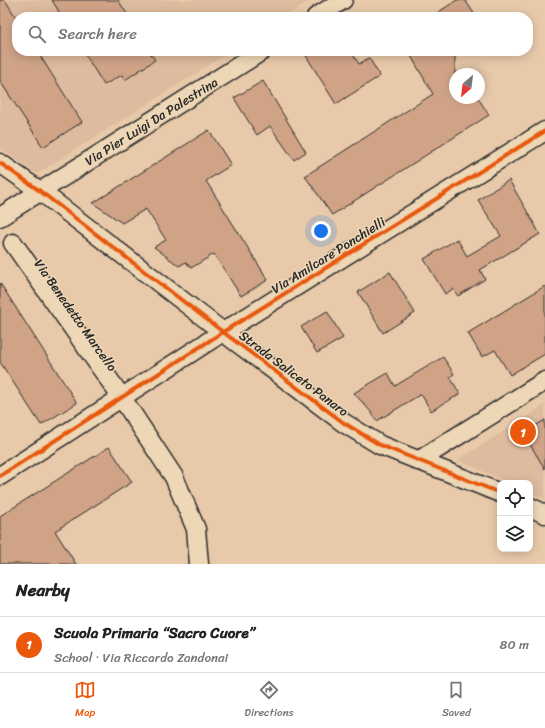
<!DOCTYPE html>
<meta charset="utf-8">
<style>
:root{--surface:#fff;--page:#f2f2f2;--text:#222;--muted:#767676;--line:#e0e0e0;--accent:#ea580c}
body{margin:0;font-family:Sriracha,sans-serif;background:var(--page);color:var(--text)}
.controls{position:absolute;right:12px;bottom:12px;display:grid;overflow:hidden;border-radius:8px;box-shadow:0 2px 10px #0003}
.controls button{width:36px;height:36px;display:grid;place-items:center;padding:0;border:0;border-bottom:1px solid var(--line);background:var(--surface);color:var(--text);font:20px sans-serif}
.compass{position:absolute;left:449px;top:68px;width:36px;height:36px;border-radius:50%;background:var(--surface);box-shadow:0 2px 10px #0003;rotate:208deg}
.you{position:absolute;left:321px;top:231px;width:14px;height:14px;margin:-10px;border:3px solid #fff;border-radius:50%;background:#1a73e8;box-shadow:0 0 0 6px #1a73e833}
.badge{display:grid;place-items:center;width:26px;height:26px;border-radius:50%;background:var(--accent);color:#fff;font-size:13px;font-weight:700}
.pin{position:absolute;translate:-50% -50%;border:2px solid #fff;box-shadow:0 1px 4px #0006}
.list{margin:0;padding:0;list-style:none}
h2{display:flex;justify-content:space-between;align-items:center;height:52px;margin:0;padding:0 16px;font-size:17px}
h2 small{font-size:13px;font-weight:400;color:var(--muted)}
.list li{display:grid;grid-template-columns:26px 1fr auto;gap:12px;align-items:center;box-sizing:border-box;height:56px;padding:0 16px;border-top:1px solid var(--line)}
.list b{display:block;font-size:15px;white-space:nowrap}
.list p{margin:0;font-size:13px;white-space:nowrap;color:var(--muted)}
.list em{font-size:13px;font-style:normal;color:var(--muted)}
.icon{flex:none;width:22px;height:22px;fill:none;stroke:currentColor;stroke-width:2;stroke-linecap:round;stroke-linejoin:round}
.map{position:relative;flex:none;width:545px;height:564px;overflow:hidden}
.search{position:absolute;background:var(--surface);box-shadow:0 2px 10px #0003;left:12px;right:12px;top:12px;height:44px;display:flex;align-items:center;gap:10px;box-sizing:border-box;padding:0 14px;border-radius:16px;color:var(--muted);font-size:15px}
.sheet{height:108px;background:var(--surface)}
nav{display:flex;justify-content:space-around;align-items:center;box-sizing:border-box;height:56px;border-top:1px solid var(--line);background:var(--surface);font-size:11px;color:var(--muted)}
nav a{display:grid;justify-items:center;gap:2px}
nav .on{color:var(--accent)}
.map>svg:first-child{display:block}
.built{fill:#ddbb9e}
.building{fill:#d0a387;stroke:#2b2b2b}
.lines{fill:none;stroke-linecap:round;stroke-linejoin:round}
.minor-casing{stroke:#2b2b2b;stroke-width:21}
.minor{stroke:#edd7b6;stroke-width:18}
.cycleway-casing{stroke:#edd7b6;stroke-width:6}
.cycleway{stroke:#e8590c;stroke-width:4}
.labels{text-anchor:middle;stroke-width:3;stroke-linejoin:round;paint-order:stroke}
.street-label{font-size:13px;fill:#2b2b2b;stroke:#edd7b6}
</style>
<div class="map">
<svg width="545" height="564" viewBox="0 0 545 564">
<rect width="100%" height="100%" fill="#e8caaa"/>
<filter id="ink" filterUnits="userSpaceOnUse"><feTurbulence type="fractalNoise" baseFrequency=".025" numOctaves="2"/><feDisplacementMap in="SourceGraphic" scale="8" xChannelSelector="R" yChannelSelector="G"/><feConvolveMatrix kernelMatrix="1 2 1 2 8 2 1 2 1" color-interpolation-filters="sRGB"/></filter>
<g filter="url(#ink)">
<g class="built">
<path d="M0,0h311l-27,17h-267v34h214l-194,123 -37,-26z"/>
<path d="M545,405v94l-15,-7v-9h-21l-51,-23z"/>
</g>
<g class="building">
<path d="M0,0h5l12,19v32h20l45,71 -39,25 -43,-66z"/>
<path d="M52,0h66l11,17h-67z"/>
<path d="M457,0h8l10,15 -3,2h-41z"/>
<path d="M83,51h66l6,9 -30,20 -3,-5 -18,10z"/>
<path d="M303,51h48l8,13 10,-6 11,18 -44,28z"/>
<path d="M408,51h47v47h23l11,17 -157,100 -27,-39 128,-82z"/>
<path d="M263,81l43,71 -12,8 -24,-34 -13,9 -23,-37z"/>
<path d="M209,130l22,35 -25,16 62,99 -27,16 -27,-42 -23,14 -5,-6 -7,4 -25,-19 12,-7 -20,-31 -24,14 -29,-20z"/>
<path d="M509,180l31,54 -60,36 5,9 -27,17 -5,-7 -8,5 -21,-35 33,-20 10,17 34,-20 -23,-36z"/>
<path d="M390,272l25,41 -32,20 -25,-41z"/>
<path d="M0,283l77,120 -36,22 -41,-63z"/>
<path d="M545,286v68l-35,21 -15,-25 -13,7 -14,-24z"/>
<path d="M327,311l16,27 -26,15 -16,-26z"/>
<path d="M443,357l11,17 -4,3 10,17 -29,17 -10,-17 -44,27 -6,-9 -17,-19 34,-20 7,13z"/>
<path d="M545,420v49l-22,-36z"/>
<path d="M109,447l23,35 -77,49 21,33h-76v-48z"/>
</g>
<g class="lines">
<defs>
<g id="minor">
<path d="M316,17l27,-17"/>
<path d="M0,163l40,28 183,141 121,91 36,22 120,48"/>
<path d="M0,217l262,-166"/>
<path d="M13,243l109,155 52,79 22,52 3,35"/>
<path d="M418,461l127,-80"/>
<path d="M0,476l223,-144 322,-201"/>
<path d="M530,507l15,7"/>
</g>
</defs>
<use href="#minor" class="minor-casing"/>
<use href="#minor" class="minor"/>
<defs>
<g id="cycleway">
<path d="M0,163l40,28 183,141 121,91 36,22 120,48"/>
<path d="M0,476l223,-144 322,-201"/>
</g>
</defs>
<use href="#cycleway" class="cycleway-casing"/>
<use href="#cycleway" class="cycleway"/>
</g>
</g>
<g class="labels">
<g class="street-label">
<text transform="translate(151 121) rotate(-32)" y="5">Via Pier Luigi Da Palestrina</text>
<text transform="translate(328 255) rotate(-32)" y="5">Via Amilcare Ponchielli</text>
<text transform="translate(76 315) rotate(55)" y="5">Via Benedetto Marcello</text>
<text transform="translate(294 373) rotate(37)" y="5">Strada Saliceto Panaro</text>
</g>
</g>
</svg>
<div class="controls">
<button><svg class="icon" aria-label="locate" viewBox="0 0 24 24"><circle cx="12" cy="12" r="6"/><path d="M12 2v4M12 18v4M2 12h4M18 12h4"/></svg></button>
<button><svg class="icon" aria-label="layers" viewBox="0 0 24 24"><path d="M12 4l9 5-9 5-9-5zM3 14l9 5 9-5"/></svg></button>
</div>
<svg class="compass" viewBox="-18 -18 36 36"><path d="M0-13l5 13h-10z" fill="#e53935"/><path d="M0 13l5-13h-10z" fill="#767676"/></svg>
<div class="you"></div>
<div class="pin badge" style="left:523px;top:432px">1</div>
<div class="search"><svg class="icon" aria-label="search" viewBox="0 0 24 24"><circle cx="10" cy="10" r="6"/><path d="M15 15l6 6"/></svg>Search here</div>
</div>
<section class="sheet">
<h2>Nearby<small></small></h2>
<ul class="list">
<li><span class="badge">1</span><div><b>Scuola Primaria “Sacro Cuore”</b><p>School · Via Riccardo Zandonai</p></div><em>80 m</em></li>
</ul>
</section>
<nav>
<a class="on"><svg class="icon" aria-label="map" viewBox="0 0 24 24"><path d="M3 6l6-2 6 2 6-2v14l-6 2-6-2-6 2zM9 4v14M15 6v14"/></svg>Map</a>
<a><svg class="icon" aria-label="directions" viewBox="0 0 24 24"><path d="M12 3l9 9-9 9-9-9zM9 14v-3h6M13 9l2 2-2 2"/></svg>Directions</a>
<a><svg class="icon" aria-label="saved" viewBox="0 0 24 24"><path d="M7 4h10v16l-5-4-5 4z"/></svg>Saved</a>
</nav>
